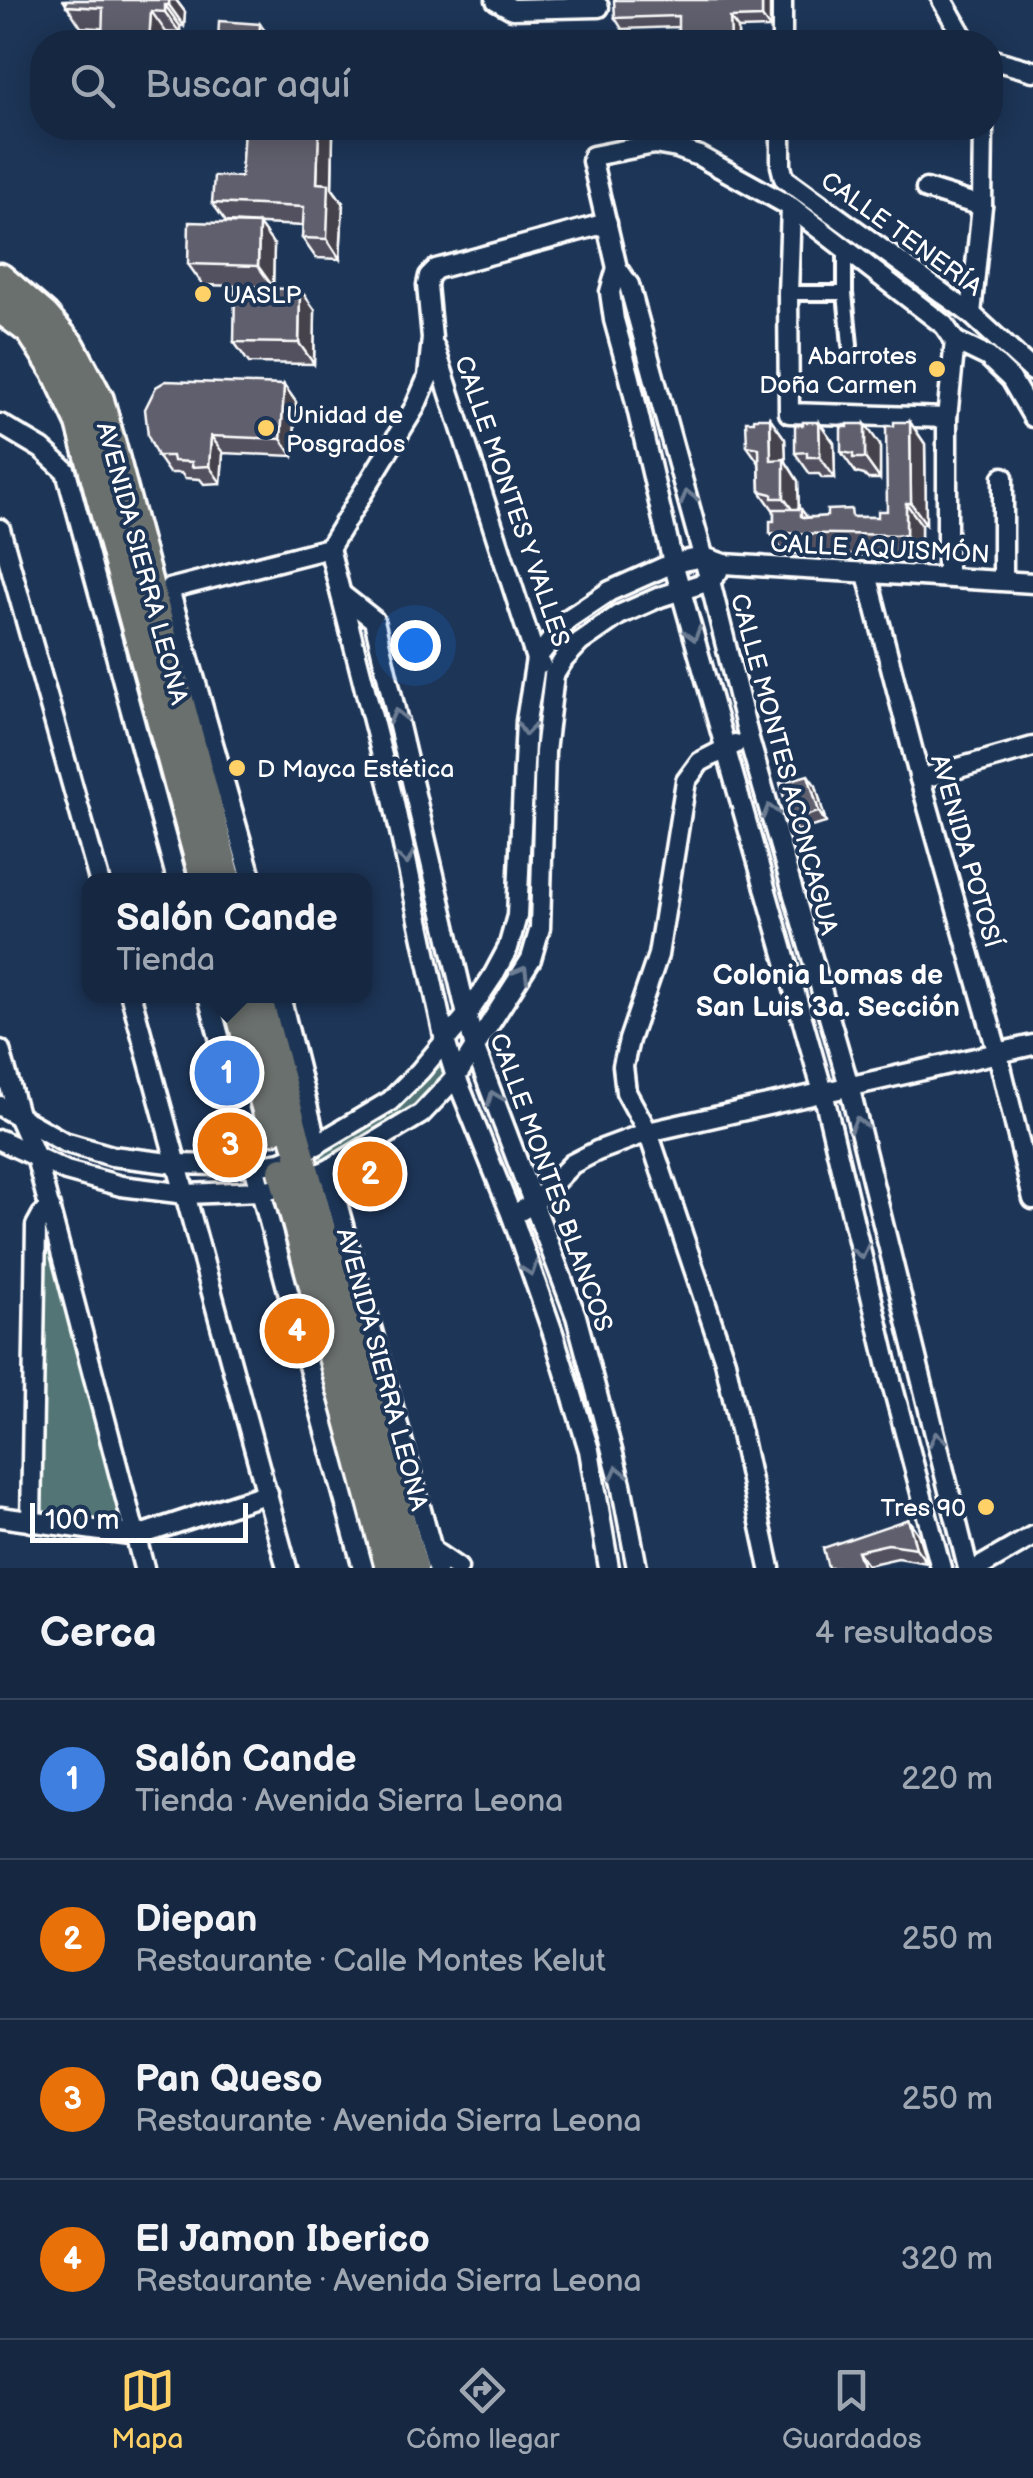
<!DOCTYPE html>
<html lang="es">
<meta charset="utf-8">
<style>
:root{--surface:#162841;--page:#1f3048;--text:#f1f3f6;--muted:#9ea6b1;--line:#35445a;--accent:#ffd166}
body{margin:0;font-family:"Balsamiq Sans",sans-serif;background:var(--page);color:var(--text)}
.scale{position:absolute;left:30px;bottom:25px;width:218px;box-sizing:border-box;padding-left:10px;border:5px solid #fff;border-top:0;font-size:28px;line-height:35px;white-space:nowrap;color:#fff;-webkit-text-stroke:8px #1d3557;paint-order:stroke}
.you{position:absolute;left:415px;top:645px;width:35px;height:35px;margin:-25px;border:8px solid #fff;border-radius:50%;background:#1a73e8;box-shadow:0 0 0 15px #1a73e833}
.badge{display:grid;place-items:center;width:65px;height:65px;border-radius:50%;background:var(--accent);color:#fff;font-size:32px;font-weight:700}
.pin{position:absolute;translate:-50% -50%;border:5px solid #fff;box-shadow:0 2px 10px #0006}
.popup{position:absolute;left:82px;top:873px;width:290px;height:130px;box-sizing:border-box;display:grid;place-content:center;border-radius:20px;background:var(--surface);filter:drop-shadow(0 2px 8px #0005);font-size:32px;white-space:nowrap;color:var(--muted)}
.popup b{font-size:38px;color:var(--text)}
.popup::after{content:'';position:absolute;left:50%;top:100%;margin-left:-20px;border:20px solid transparent;border-top-color:var(--surface)}
.list{margin:0;padding:0;list-style:none}
h2{display:flex;justify-content:space-between;align-items:center;height:130px;margin:0;padding:0 40px;font-size:42px}
h2 small{font-size:32px;font-weight:400;color:var(--muted)}
.list li{display:grid;grid-template-columns:65px 1fr auto;gap:30px;align-items:center;box-sizing:border-box;height:160px;padding:0 40px;border-top:2px solid var(--line)}
.list b{display:block;font-size:38px;white-space:nowrap}
.list p{margin:0;font-size:32px;white-space:nowrap;color:var(--muted)}
.list em{font-size:32px;font-style:normal;color:var(--muted)}
.icon{flex:none;width:55px;height:55px;fill:none;stroke:currentColor;stroke-width:2;stroke-linecap:round;stroke-linejoin:round}
.map{position:relative;flex:none;width:1033px;height:1568px;overflow:hidden}
.search{position:absolute;background:var(--surface);box-shadow:0 5px 25px #0003;left:30px;right:30px;top:30px;height:110px;display:flex;align-items:center;gap:25px;box-sizing:border-box;padding:0 35px;border-radius:40px;color:var(--muted);font-size:38px}
.sheet{height:770px;background:var(--surface)}
nav{display:flex;justify-content:space-around;align-items:center;box-sizing:border-box;height:140px;border-top:2px solid var(--line);background:var(--surface);font-size:28px;color:var(--muted)}
nav a{display:grid;justify-items:center;gap:5px}
nav .on{color:var(--accent)}
.map>svg:first-child{display:block}
.green{fill:#527575;stroke:#a8baba;stroke-width:2.5}
.lines{fill:none;stroke-linecap:round;stroke-linejoin:round}
.pedestrian-casing{stroke:#fff;stroke-width:20}
.minor-casing{stroke:#fff;stroke-width:25}
.trunk-casing{stroke:#fff;stroke-width:35}
.pedestrian{stroke:#1d3557;stroke-width:12}
.minor{stroke:#1d3557;stroke-width:18}
.trunk{stroke:#6b706d;stroke-width:28}
.wall{fill:#53515e;stroke:#fff;stroke-width:2.5}
.shaded-wall{fill:#44424c;stroke:#fff;stroke-width:2.5}
.building{fill:#615e6d;stroke:#fff;stroke-width:2.5}
.oneway{stroke:#6c7c92}
.poi-dot{fill:#ffd166;stroke:#1d3557;stroke-width:4}
.labels{text-anchor:middle;stroke-width:8;stroke-linejoin:round;paint-order:stroke}
.street-label{font-size:25px;fill:#fff;stroke:#1d3557}
.poi-label{font-size:25px;fill:#fff;stroke:#1d3557;text-anchor:start}
.neighbourhood-label{font-size:28px;font-weight:bold;fill:#fff;stroke:#1d3557}
</style>
<div class="map">
<svg width="1033" height="1568" viewBox="0 0 1033 1568">
<rect width="100%" height="100%" fill="#1d3557"/>
<filter id="ink" filterUnits="userSpaceOnUse"><feTurbulence type="fractalNoise" baseFrequency=".01" numOctaves="2"/><feDisplacementMap in="SourceGraphic" scale="20" xChannelSelector="R" yChannelSelector="G"/><feConvolveMatrix kernelMatrix="1 2 1 2 8 2 1 2 1" color-interpolation-filters="sRGB"/></filter>
<g filter="url(#ink)">
<g class="green">
<path d="M443,1064l5,2 3,5 -24,29 -44,29 -61,33 -4,-15 99,-61 16,-16z"/>
<path d="M45,1226l84,303 -88,-12z"/>
</g>
<g class="lines">
<defs>
<g id="pedestrian">
<path d="M845,248v45l5,52"/>
<path d="M788,293h57"/>
</g>
<g id="minor">
<path d="M496,0l16,9 87,-2"/>
<path d="M942,0l24,42"/>
<path d="M782,42v-42"/>
<path d="M990,59l43,12"/>
<path d="M781,128v38l3,12 187,136 62,57"/>
<path d="M926,189l56,17"/>
<path d="M791,207l-3,86 1,120 158,5"/>
<path d="M617,268l-7,24 4,28 16,58 43,185 150,529 68,288 50,188"/>
<path d="M971,314l11,-108 1,-78"/>
<path d="M955,341l-11,-16 -153,-118 -92,-51 -22,-8 -23,-4 -61,12 -1,5 25,107 12,17 81,296 39,158 100,347 119,482"/>
<path d="M955,341l33,16 23,22 22,38"/>
<path d="M435,348l101,311 5,5"/>
<path d="M0,424l42,25 24,22 111,409"/>
<path d="M0,529l99,351"/>
<path d="M329,548l64,251 52,242 11,36 56,139 41,117 36,117 20,118"/>
<path d="M867,574l53,205 78,275 35,145"/>
<path d="M947,577v-159l8,-77"/>
<path d="M1003,580v-103"/>
<path d="M341,594l33,26 101,429 101,267 45,168 16,84"/>
<path d="M735,744l-35,18 -14,19 -28,174 -29,85 -6,26 3,26 22,40 77,229 45,207"/>
<path d="M920,779l113,-32"/>
<path d="M252,880l-83,-291 160,-41 86,-141 13,-30 4,-39 -5,-53 2,-9 7,-7 171,-46"/>
<path d="M131,996l156,572"/>
<path d="M208,996l155,572"/>
<path d="M280,996l37,149"/>
<path d="M0,1050l19,68 17,39 108,411"/>
<path d="M0,1106l64,36 48,14 65,8 77,2 27,-4 18,-7 91,-54 30,-30 47,-56 26,-39 15,-28 9,-32 9,-195 10,-62 32,-40 42,-28 63,-28 31,-6 20,7 309,19"/>
<path d="M0,1140l66,31 55,15 65,8 74,-3 27,-5 41,-16 93,-56 35,-37 75,-118 9,-31 5,-176 9,-77 10,-16 16,-17 39,-27 41,-18 50,-16 8,-9"/>
<path d="M328,1170l109,398"/>
<path d="M512,1216l23,-14 37,-38 25,-13 51,-19 385,-87"/>
<path d="M0,1517l137,19 131,-43"/>
<path d="M31,1522l5,-296 6,-11 8,-8"/>
<path d="M433,1551l25,17"/>
<path d="M978,1568l55,-32"/>
</g>
<g id="trunk">
<path d="M0,278l44,38 27,31 28,53 128,480"/>
<path d="M0,308l31,23 26,41 24,51 124,457"/>
<path d="M236,996l36,133"/>
<path d="M257,996l156,572"/>
<path d="M283,1171l107,397"/>
</g>
</defs>
<use href="#pedestrian" class="pedestrian-casing"/>
<use href="#minor" class="minor-casing"/>
<use href="#trunk" class="trunk-casing"/>
<use href="#pedestrian" class="pedestrian"/>
<use href="#minor" class="minor"/>
<use href="#trunk" class="trunk"/>
</g>
<g class="wall">
<path d="M63,0h113l9,12 -1,14h-4v7l-99,-6z"/>
<path d="M770,0v28l-32,1v13h-60v-15l-56,2 -7,-11z"/>
<path d="M215,128h121l-1,6h-2l-1,54 11,15 -3,56 -24,-1 -14,-20 1,-12 -77,-4 -14,-19 29,-26 3,-48z"/>
<path d="M274,245l-1,42 -70,-2 -15,-21z"/>
<path d="M315,310l-1,54 -65,-1 -15,-21z"/>
<path d="M284,385l12,17 -3,54 -70,-3 -2,30 -17,1 -4,-5 -15,-1 -4,-5h-12l-12,-17z"/>
<path d="M770,418l15,21 1,23 12,19 1,28h2l6,8h71l9,-6 7,-85 16,-4 15,22 1,80h-5v32l-136,-2 -15,-21 4,-12v-10l-14,-20 -1,-28 -12,-17 7,-25z"/>
<path d="M819,422l15,21 1,35h-13l-3,-4h-9l-15,-21 8,-28z"/>
<path d="M880,445v34h-12l-4,-4 -8,-2 -15,-21z"/>
<path d="M816,786l10,37 -29,8 -7,-11z"/>
<path d="M225,1119l5,7 8,27h-19l-5,-8z"/>
<path d="M380,1150l5,7 6,23 -39,11 -5,-7z"/>
<path d="M908,1519l10,15 9,29 -29,-5 -31,7 -39,3z"/>
</g>
<g class="shaded-wall">
<path d="M169,0h7l9,12 -1,14 -15,-21z"/>
<path d="M762,0h8v28l-8,-11z"/>
<path d="M165,5l15,21v7l-15,-21z"/>
<path d="M151,11l15,21 -1,10h-16z"/>
<path d="M730,18l8,11v13h-7z"/>
<path d="M260,24l13,18h-14z"/>
<path d="M319,128h10l4,6 -1,54 11,15 -3,56 -13,-20 -10,-56z"/>
<path d="M259,224l15,21 -1,42 -15,-21z"/>
<path d="M300,289l15,21 -1,54 -15,-21z"/>
<path d="M284,385l12,17 -3,54 -12,-17z"/>
<path d="M770,418l15,21 1,23 12,19 1,38 -15,-21 -13,-38z"/>
<path d="M819,422l15,21 1,35 -15,-21z"/>
<path d="M910,422l15,22 1,80 -15,-21z"/>
<path d="M865,424l15,21v34l-15,-21z"/>
<path d="M211,436l12,17 -2,30 -12,-17z"/>
<path d="M906,503l15,21v32l-15,-21z"/>
<path d="M808,775l8,11 10,37 -7,-11z"/>
<path d="M225,1119l5,7 8,27 -6,-7z"/>
<path d="M380,1150l5,7 6,23 -6,-8z"/>
<path d="M908,1519l10,15 9,29 -11,-15z"/>
<path d="M857,1551l10,14 1,3h-5z"/>
</g>
<g class="building">
<path d="M66,0h103v5h-4v7l-14,-1 -2,31h-47l1,-34 -37,-2z"/>
<path d="M614,0h148v17l-32,1 1,24h-53v-26l-63,2z"/>
<path d="M219,21l41,3 -1,18h-41z"/>
<path d="M244,128h75l-2,55 12,1 -2,55 -25,-1 2,-31 -92,-4 2,-27 27,1z"/>
<path d="M189,222l70,2 -1,42 -70,-2z"/>
<path d="M235,288l65,1 -1,54 -65,-1z"/>
<path d="M166,381l118,4 -3,54 -70,-3 -2,30 -17,1v-5l-19,-1 -1,-5h-15l-9,-20 -3,-27 11,-22z"/>
<path d="M754,418h16l1,42 13,-1v39h-12v-4l-12,-3 -1,-43 -12,-2 -1,-25h8z"/>
<path d="M803,422h16l1,35h-13v-5l-12,1v-28h8z"/>
<path d="M894,422h16l1,81h-5v32l-136,-2v-12h4v-12h27v7l4,2 22,-2v-6l24,-1 1,8h26v-6h9l-1,-85h8z"/>
<path d="M848,424h17v34h-12v-4l-12,-2v-25h7z"/>
<path d="M808,775l11,37 -29,8 -10,-37z"/>
<path d="M225,1119l7,27 -18,-1 -7,-21z"/>
<path d="M380,1150l5,22 -38,12 -4,-13 3,-8z"/>
<path d="M908,1519l8,29 -28,-4 -31,7 6,17h-35l-5,-20z"/>
</g>
<defs><path id="oneway-chevron" d="M-2-3.5L2.5 0L-2 3.5" fill="none" stroke-width="1.6" stroke-linecap="round" stroke-linejoin="round" transform="scale(2.5)"/></defs>
<g class="oneway">
<use href="#oneway-chevron" transform="translate(688 497) rotate(-105)"/>
<use href="#oneway-chevron" transform="translate(693 634) rotate(74)"/>
<use href="#oneway-chevron" transform="translate(397 716) rotate(-103)"/>
<use href="#oneway-chevron" transform="translate(526 729) rotate(95)"/>
<use href="#oneway-chevron" transform="translate(770 811) rotate(-106)"/>
<use href="#oneway-chevron" transform="translate(406 858) rotate(78)"/>
<use href="#oneway-chevron" transform="translate(522 973) rotate(-59)"/>
<use href="#oneway-chevron" transform="translate(494 1098) rotate(-111)"/>
<use href="#oneway-chevron" transform="translate(858 1124) rotate(-104)"/>
<use href="#oneway-chevron" transform="translate(861 1252) rotate(77)"/>
<use href="#oneway-chevron" transform="translate(530 1269) rotate(71)"/>
<use href="#oneway-chevron" transform="translate(937 1439) rotate(-103)"/>
<use href="#oneway-chevron" transform="translate(618 1473) rotate(-104)"/>
</g>
</g>
<g class="poi-dot">
<circle cx="203" cy="294" r="10"/>
<circle cx="937" cy="369" r="10"/>
<circle cx="266" cy="428" r="10"/>
<circle cx="237" cy="768" r="10"/>
<circle cx="986" cy="1507" r="10"/>
</g>
<g class="labels">
<g class="street-label">
<text transform="translate(902 233) rotate(36)" y="9">CALLE TENERÍA</text>
<text transform="translate(513 501) rotate(71)" y="9">CALLE MONTES Y VALLES</text>
<text transform="translate(880 548) rotate(3)" y="9">CALLE AQUISMÓN</text>
<text transform="translate(143 563) rotate(75)" y="9">AVENIDA SIERRA LEONA</text>
<text transform="translate(785 764) rotate(75)" y="9">CALLE MONTES ACONCAGUA</text>
<text transform="translate(967 851) rotate(74)" y="9">AVENIDA POTOSÍ</text>
<text transform="translate(552 1182) rotate(70)" y="9">CALLE MONTES BLANCOS</text>
<text transform="translate(383 1369) rotate(75)" y="9">AVENIDA SIERRA LEONA</text>
</g>
<g class="poi-label">
<text x="223" y="303">UASLP</text>
<text x="917" y="364" text-anchor="end">Abarrotes<tspan x="917" dy="29">Doña Carmen</tspan></text>
<text x="286" y="423">Unidad de<tspan x="286" dy="29">Posgrados</tspan></text>
<text x="257" y="777">D Mayca Estética</text>
<text x="966" y="1516" text-anchor="end">Tres 90</text>
</g>
<g class="neighbourhood-label">
<text x="828" y="984">Colonia Lomas de<tspan x="828" dy="32">San Luis 3a. Sección</tspan></text>
</g>
</g>
</svg>
<div class="scale">100 m</div>
<div class="you"></div>
<div class="pin badge" style="left:227px;top:1073px;background:#3f7fe0">1</div>
<div class="popup"><b>Salón Cande</b>Tienda</div>
<div class="pin badge" style="left:370px;top:1174px;background:#e8710a">2</div>
<div class="pin badge" style="left:230px;top:1145px;background:#e8710a">3</div>
<div class="pin badge" style="left:297px;top:1331px;background:#e8710a">4</div>
<div class="search"><svg class="icon" aria-label="search" viewBox="0 0 24 24"><circle cx="10" cy="10" r="6"/><path d="M15 15l6 6"/></svg>Buscar aquí</div>
</div>
<section class="sheet">
<h2>Cerca<small>4 resultados</small></h2>
<ul class="list">
<li><span class="badge" style="background:#3f7fe0">1</span><div><b>Salón Cande</b><p>Tienda · Avenida Sierra Leona</p></div><em>220 m</em></li>
<li><span class="badge" style="background:#e8710a">2</span><div><b>Diepan</b><p>Restaurante · Calle Montes Kelut</p></div><em>250 m</em></li>
<li><span class="badge" style="background:#e8710a">3</span><div><b>Pan Queso</b><p>Restaurante · Avenida Sierra Leona</p></div><em>250 m</em></li>
<li><span class="badge" style="background:#e8710a">4</span><div><b>El Jamon Iberico</b><p>Restaurante · Avenida Sierra Leona</p></div><em>320 m</em></li>
</ul>
</section>
<nav>
<a class="on"><svg class="icon" aria-label="map" viewBox="0 0 24 24"><path d="M3 6l6-2 6 2 6-2v14l-6 2-6-2-6 2zM9 4v14M15 6v14"/></svg>Mapa</a>
<a><svg class="icon" aria-label="directions" viewBox="0 0 24 24"><path d="M12 3l9 9-9 9-9-9zM9 14v-3h6M13 9l2 2-2 2"/></svg>Cómo llegar</a>
<a><svg class="icon" aria-label="saved" viewBox="0 0 24 24"><path d="M7 4h10v16l-5-4-5 4z"/></svg>Guardados</a>
</nav>
